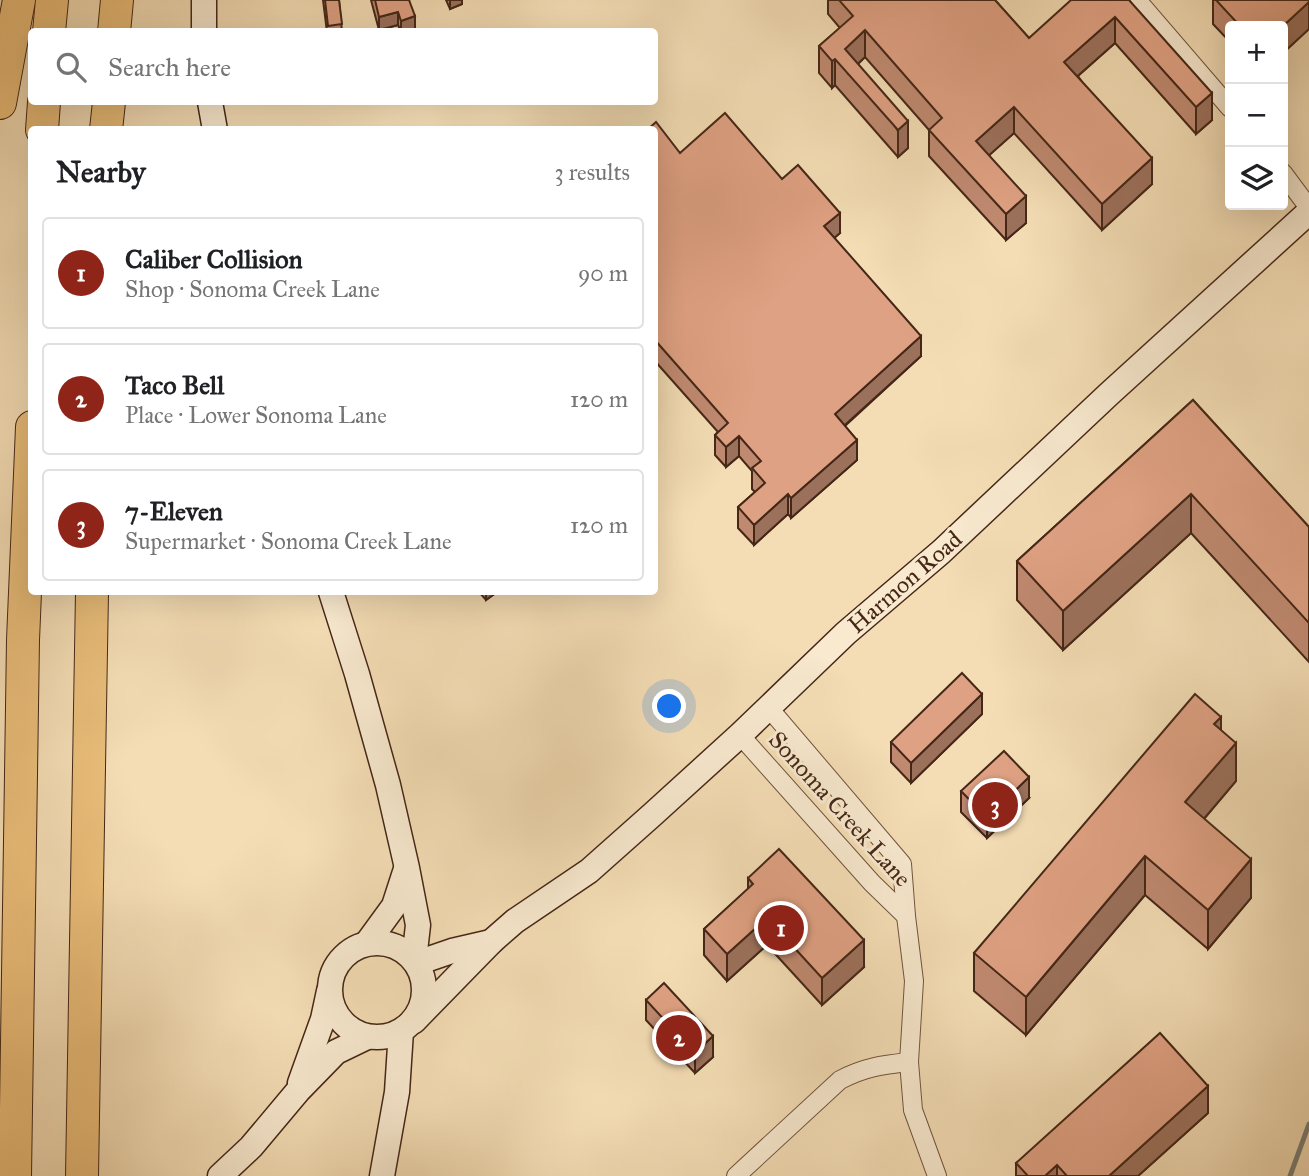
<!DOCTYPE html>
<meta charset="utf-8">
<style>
:root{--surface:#fff;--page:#f2f2f2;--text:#202124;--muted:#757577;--line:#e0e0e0;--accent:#8f2418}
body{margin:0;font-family:"IM FELL Great Primer",serif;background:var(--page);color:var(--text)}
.controls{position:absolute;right:21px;top:21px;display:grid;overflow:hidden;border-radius:7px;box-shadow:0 7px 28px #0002}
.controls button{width:63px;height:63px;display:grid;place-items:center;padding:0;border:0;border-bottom:2px solid var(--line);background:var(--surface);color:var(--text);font:35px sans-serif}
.you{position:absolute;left:670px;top:707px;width:24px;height:24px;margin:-18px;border:5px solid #fff;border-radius:50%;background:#1a73e8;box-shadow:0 0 0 10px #1a73e833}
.badge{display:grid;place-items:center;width:46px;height:46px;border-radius:50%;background:var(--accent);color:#fff;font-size:23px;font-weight:700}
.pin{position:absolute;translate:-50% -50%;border:4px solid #fff;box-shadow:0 2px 7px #0006}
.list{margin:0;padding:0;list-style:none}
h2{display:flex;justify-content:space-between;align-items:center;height:91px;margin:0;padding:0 28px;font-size:30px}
h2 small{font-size:23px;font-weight:400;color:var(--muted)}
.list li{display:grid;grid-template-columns:46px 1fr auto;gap:21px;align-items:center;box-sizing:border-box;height:112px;margin:0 14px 14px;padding:0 14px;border:2px solid var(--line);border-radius:7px}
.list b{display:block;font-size:26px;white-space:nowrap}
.list p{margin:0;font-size:23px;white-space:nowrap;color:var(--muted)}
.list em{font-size:23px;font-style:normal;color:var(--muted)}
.icon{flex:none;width:38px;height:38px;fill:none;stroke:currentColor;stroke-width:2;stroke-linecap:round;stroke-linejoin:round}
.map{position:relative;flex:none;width:1309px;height:1176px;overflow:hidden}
.search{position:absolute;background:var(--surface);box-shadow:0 7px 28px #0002;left:28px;top:28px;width:630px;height:77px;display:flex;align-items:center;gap:18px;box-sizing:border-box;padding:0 24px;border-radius:7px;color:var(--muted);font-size:26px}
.panel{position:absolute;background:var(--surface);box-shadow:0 7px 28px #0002;left:28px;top:126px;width:630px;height:469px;border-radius:7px}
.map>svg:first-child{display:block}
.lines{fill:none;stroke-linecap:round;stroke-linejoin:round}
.stream{stroke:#7a7f76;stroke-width:5}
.street-casing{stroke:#71543e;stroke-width:20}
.secondary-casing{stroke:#452717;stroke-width:27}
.highway-casing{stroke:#452717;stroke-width:34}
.street{stroke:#f8e9cf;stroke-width:18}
.secondary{stroke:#f8e9cf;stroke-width:24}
.highway{stroke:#eabe7a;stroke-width:32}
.wall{fill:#c08a71;stroke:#452717;stroke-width:2}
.shaded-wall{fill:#9c715c;stroke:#452717;stroke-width:2}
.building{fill:#dfa183;stroke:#452717;stroke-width:2}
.labels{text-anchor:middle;stroke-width:6;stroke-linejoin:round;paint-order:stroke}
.street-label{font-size:24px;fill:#452717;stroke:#f8e9cf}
</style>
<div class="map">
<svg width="1309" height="1176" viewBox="0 0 1309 1176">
<rect width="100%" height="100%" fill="#f4ddb5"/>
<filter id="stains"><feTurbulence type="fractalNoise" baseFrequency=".00286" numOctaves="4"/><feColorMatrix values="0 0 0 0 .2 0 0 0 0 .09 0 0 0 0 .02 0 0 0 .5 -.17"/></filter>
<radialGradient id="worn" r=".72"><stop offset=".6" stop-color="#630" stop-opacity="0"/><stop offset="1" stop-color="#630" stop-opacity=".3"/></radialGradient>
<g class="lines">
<path class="stream" d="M1290,1176l19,-52"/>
<defs>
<g id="street">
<path d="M1137,0l93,108"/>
<path d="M1283,173l26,35"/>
<path d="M768,707l134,157 4,52 8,65 -5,81 4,48 24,66"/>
<path d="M740,735l132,148 34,33"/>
<path d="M736,1176l104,-96c25,-13 42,-15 69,-18"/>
</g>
<g id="secondary">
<path d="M204,32v-32"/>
<path d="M210,102l5,28"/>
<path d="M331,592l26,82 31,111 19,83 11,57 -4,35"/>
<circle cx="377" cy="990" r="47"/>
<path d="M367,943l27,-37 12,-37"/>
<path d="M417,963l35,-12 39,-9"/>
<path d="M414,1021l77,-79 24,-21 74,-50 63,-56 88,-80 106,-102 95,-81 168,-158 200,-182"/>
<path d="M300,1083l23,-64 6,-28"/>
<path d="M220,1176l31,-29 47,-56 38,-39 31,-15"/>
<path d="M382,1176l15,-84 4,-61"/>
</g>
<g id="highway">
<path d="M49,32l3,-32"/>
<path d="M114,32l3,-32"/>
<path d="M0,103l19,-103"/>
<path d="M42,130l2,-28"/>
<path d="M106,130l3,-28"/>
<path d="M15,1176l8,-536 9,-213"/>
<path d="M82,1176l10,-584"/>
</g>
</defs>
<use href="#street" class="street-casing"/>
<use href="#secondary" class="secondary-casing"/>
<use href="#highway" class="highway-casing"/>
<use href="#street" class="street"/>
<use href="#secondary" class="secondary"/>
<use href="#highway" class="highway"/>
</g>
<g class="wall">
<path d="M323,0h16l3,32h-15z"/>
<path d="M371,0h38l6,30 -5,2h-9l-3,-7 -19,5z"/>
<path d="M446,0h16v4l-12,5z"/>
<path d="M828,0h167l34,38 100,-38 83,120 -16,14 -81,-91 -37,33 74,108 -50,46 -88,-97 -25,22 37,68 -20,17 -77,-84v-26l-64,-73 -7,7 50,84 -10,9 -63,-72 -3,3 -13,-15v-27l21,-18 -12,-14z"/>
<path d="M1213,0h96v29l-26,24v-27h-53v16l-17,-18z"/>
<path d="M654,130l26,23 102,26 58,54 -6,5 87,118 -76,70 12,34 -66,58 -3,-4 -34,31 -16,-17v-21l17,-15 -3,-3v-18l-13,-15 -13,11 -11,-12v-20l3,-3 -64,-72z"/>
<path d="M1193,400l116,127v135l-118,-129 -128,117 -46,-50v-39z"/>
<path d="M479,592h18l-11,8z"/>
<path d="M982,714l-71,69 -20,-21v-20z"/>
<path d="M1221,730l15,51 -32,38 47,79 -43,51 -63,-54 -119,140 -52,-44v-38z"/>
<path d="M961,791l68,7 -42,40 -26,-26z"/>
<path d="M748,878l116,89 -42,38 -55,-60 -40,36 -23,-26v-26l44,-40z"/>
<path d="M646,1000l67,57 -18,16 -49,-53z"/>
<path d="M1208,1113l-70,63h-122v-13z"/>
</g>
<g class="shaded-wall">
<path d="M450,0h12v4l-12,5z"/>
<path d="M1309,2v27l-26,24v-27z"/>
<path d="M398,12v13l-19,5v-13z"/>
<path d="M415,16v14l-5,2h-9v-11z"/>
<path d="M1115,17v26l-51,45v-26z"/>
<path d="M865,30v27l-17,16 -3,-24z"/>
<path d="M835,59v26l-3,3v-27z"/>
<path d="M1212,93v27l-16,14v-27z"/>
<path d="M1014,107v26l-38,34v-26z"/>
<path d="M908,121v27l-10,9v-27z"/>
<path d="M1152,158v26l-50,46v-26z"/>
<path d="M1026,196v27l-20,17v-26z"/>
<path d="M840,213v20l-16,14v-21z"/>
<path d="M921,336v20l-86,78v-20z"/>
<path d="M739,436v20l-13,11v-20z"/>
<path d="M857,440v20l-66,58v-20z"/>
<path d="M788,494v20l-34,31v-20z"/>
<path d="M1191,494v39l-128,117v-39z"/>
<path d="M486,592h11l-11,8z"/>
<path d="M982,694v20l-71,69v-20z"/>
<path d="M1221,717v39l-7,-32z"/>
<path d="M1236,743v38l-51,60v-39z"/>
<path d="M1029,777v21l-42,40v-20z"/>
<path d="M1145,856v39l-119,140v-38z"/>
<path d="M1251,859v39l-43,51v-39z"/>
<path d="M767,918v27l-40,36v-27z"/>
<path d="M864,940v27l-42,38v-27z"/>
<path d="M713,1036v21l-18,16v-20z"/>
<path d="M1208,1086v27l-70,63h-29z"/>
<path d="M1057,1165v11h-12z"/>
</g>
<g class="building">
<path d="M325,0h14l3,24 -14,2z"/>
<path d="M375,0h34l6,16 -14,5 -3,-9 -19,5z"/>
<path d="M839,0h156l34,38 42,-38h58l83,93 -16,14 -81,-90 -51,45 88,96 -50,46 -88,-97 -38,34 50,55 -20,18 -77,-84 13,-12 -77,-88 -20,19 63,72 -10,9 -63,-71 -3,2 -13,-15 34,-30z"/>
<path d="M1216,0h93v2l-26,24h-43z"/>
<path d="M725,113l57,66 16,-14 42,48 -16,13 97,110 -86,78 22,26 -66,58 -3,-4 -34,31 -16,-18 27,-24 -13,-15 9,-7 -22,-25 -13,11 -11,-12 13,-12 -74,-84v-209h-7l9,-8 24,31z"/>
<path d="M1193,400l116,127v96l-118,-129 -128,117 -46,-50z"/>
<path d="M962,673l20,21 -71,69 -20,-21z"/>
<path d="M1195,694l26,23 -7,7 22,19 -51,59 66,57 -43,51 -63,-54 -119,141 -52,-44z"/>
<path d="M1004,751l25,26 -42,41 -26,-27z"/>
<path d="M779,849l85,91 -42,38 -55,-60 -40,36 -23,-25 49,-45 -5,-6z"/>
<path d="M664,983l49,53 -18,17 -49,-53z"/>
<path d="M1160,1033l48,53 -99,90h-42l-10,-11 -12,11h-17l-12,-13z"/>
</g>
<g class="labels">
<g class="street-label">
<text transform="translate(905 582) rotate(-41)" y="8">Harmon Road</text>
<text transform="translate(840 809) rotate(48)" y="8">Sonoma Creek Lane</text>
</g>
</g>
<rect width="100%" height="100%" filter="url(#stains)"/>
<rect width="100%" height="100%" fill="url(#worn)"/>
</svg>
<div class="controls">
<button>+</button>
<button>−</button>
<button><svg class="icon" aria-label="layers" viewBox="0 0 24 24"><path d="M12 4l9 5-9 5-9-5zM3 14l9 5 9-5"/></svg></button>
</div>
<div class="you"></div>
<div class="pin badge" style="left:781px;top:928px">1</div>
<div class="pin badge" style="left:679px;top:1038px">2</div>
<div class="pin badge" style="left:995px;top:805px">3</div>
<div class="search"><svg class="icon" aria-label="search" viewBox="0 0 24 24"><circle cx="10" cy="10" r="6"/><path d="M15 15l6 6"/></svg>Search here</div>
<section class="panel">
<h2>Nearby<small>3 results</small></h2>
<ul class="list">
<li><span class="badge">1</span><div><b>Caliber Collision</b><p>Shop · Sonoma Creek Lane</p></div><em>90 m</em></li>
<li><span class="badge">2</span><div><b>Taco Bell</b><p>Place · Lower Sonoma Lane</p></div><em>120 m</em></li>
<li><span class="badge">3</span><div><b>7-Eleven</b><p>Supermarket · Sonoma Creek Lane</p></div><em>120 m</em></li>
</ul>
</section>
</div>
